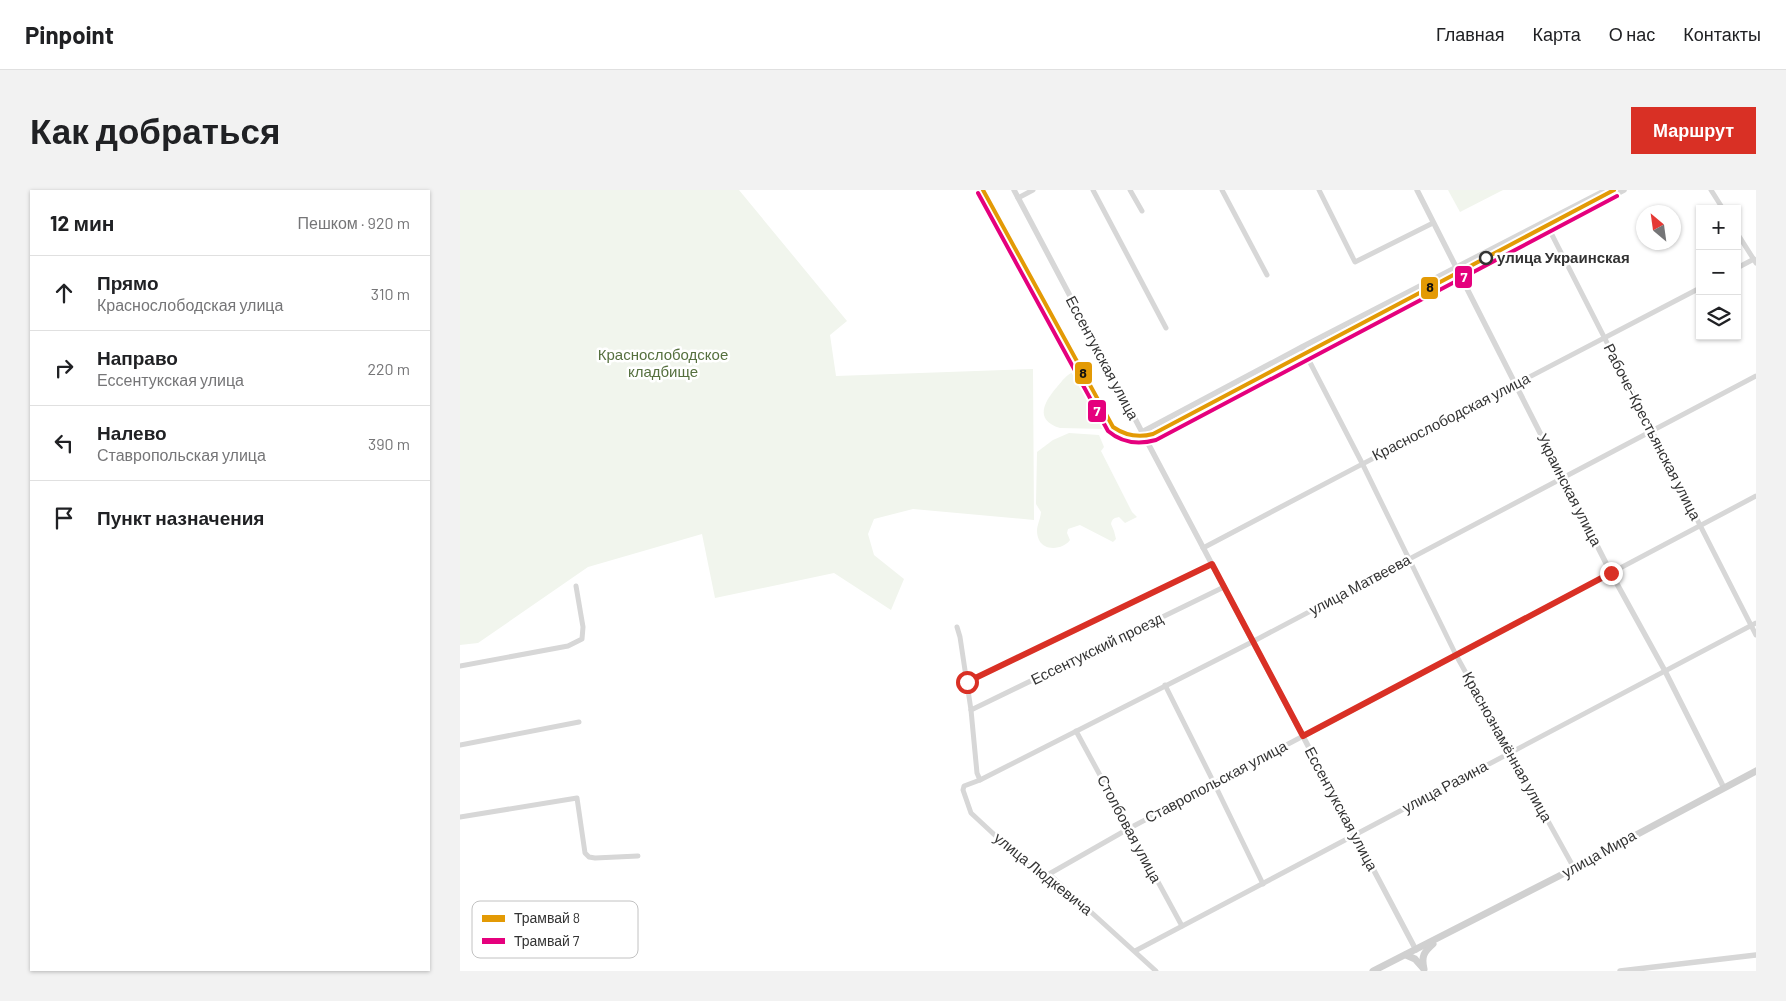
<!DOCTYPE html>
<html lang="ru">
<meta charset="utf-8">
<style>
:root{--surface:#fff;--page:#f2f2f2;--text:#202124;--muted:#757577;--line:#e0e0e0;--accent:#d93025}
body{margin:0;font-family:Barlow,sans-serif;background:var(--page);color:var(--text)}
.controls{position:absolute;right:15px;top:15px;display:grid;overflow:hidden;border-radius:0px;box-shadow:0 1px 4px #0004}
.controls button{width:45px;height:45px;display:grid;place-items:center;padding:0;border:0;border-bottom:1px solid var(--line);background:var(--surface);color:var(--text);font:25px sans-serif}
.compass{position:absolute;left:1176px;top:15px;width:45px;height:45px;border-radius:50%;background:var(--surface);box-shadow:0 1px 4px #0004;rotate:331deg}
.stop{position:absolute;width:15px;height:15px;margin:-11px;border:4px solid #d93025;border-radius:50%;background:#fff}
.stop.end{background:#d93025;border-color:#fff;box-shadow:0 1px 5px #0008}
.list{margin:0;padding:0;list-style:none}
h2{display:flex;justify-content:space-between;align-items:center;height:65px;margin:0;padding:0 20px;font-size:21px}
h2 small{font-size:16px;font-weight:400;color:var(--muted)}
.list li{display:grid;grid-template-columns:32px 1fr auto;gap:15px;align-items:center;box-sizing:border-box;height:75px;padding:0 20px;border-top:1px solid var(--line)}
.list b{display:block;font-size:19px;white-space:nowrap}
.list p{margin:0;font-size:16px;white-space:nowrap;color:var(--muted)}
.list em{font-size:16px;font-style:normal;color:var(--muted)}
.icon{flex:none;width:28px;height:28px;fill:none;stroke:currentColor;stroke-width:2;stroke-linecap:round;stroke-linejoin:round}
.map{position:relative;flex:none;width:1296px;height:781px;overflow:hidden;border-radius:0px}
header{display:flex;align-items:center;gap:30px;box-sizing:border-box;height:70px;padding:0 25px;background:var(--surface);border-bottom:1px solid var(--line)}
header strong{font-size:24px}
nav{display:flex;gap:28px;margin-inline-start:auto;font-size:18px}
.intro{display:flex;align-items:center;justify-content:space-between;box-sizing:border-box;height:120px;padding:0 30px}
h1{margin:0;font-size:35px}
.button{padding:12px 22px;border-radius:0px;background:var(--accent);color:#fff;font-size:18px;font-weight:700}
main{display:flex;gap:30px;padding:0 30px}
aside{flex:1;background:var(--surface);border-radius:0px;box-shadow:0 1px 4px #0004}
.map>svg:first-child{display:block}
.green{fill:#f1f5ed}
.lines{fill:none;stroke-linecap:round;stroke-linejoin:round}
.minor{stroke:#d7d7d7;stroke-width:5}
.tertiary{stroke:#d7d7d7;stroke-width:5.5}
.secondary{stroke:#d0d0d0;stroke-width:7}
.tram-1-casing{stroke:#fff;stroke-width:8}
.tram-2-casing{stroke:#fff;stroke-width:8}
.tram-1{stroke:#e39a05;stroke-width:4}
.tram-2{stroke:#e5007d;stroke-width:4}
.route{stroke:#d93025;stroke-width:6}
.stop-dot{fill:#fff;stroke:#333;stroke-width:2.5}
.labels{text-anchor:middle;stroke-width:5;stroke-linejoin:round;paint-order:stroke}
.stop-label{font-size:15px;font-weight:bold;fill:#333;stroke:#fff;text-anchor:start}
.park-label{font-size:15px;fill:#56703f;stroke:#fff}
.street-label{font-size:15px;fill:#333;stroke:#fff}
.key{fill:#fff;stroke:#c2c2c2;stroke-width:1}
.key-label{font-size:14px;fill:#333}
.line-badge{stroke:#fff;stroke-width:2}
.badge-label{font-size:14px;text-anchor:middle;font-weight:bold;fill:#fff}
.pale-badge-label{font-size:14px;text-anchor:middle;font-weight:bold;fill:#111}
</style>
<header>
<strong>Pinpoint</strong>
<nav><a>Главная</a><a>Карта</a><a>О нас</a><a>Контакты</a></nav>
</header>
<div class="intro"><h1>Как добраться</h1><a class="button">Маршрут</a></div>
<main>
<aside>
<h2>12 мин<small>Пешком · 920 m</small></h2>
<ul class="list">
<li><svg class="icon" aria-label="ahead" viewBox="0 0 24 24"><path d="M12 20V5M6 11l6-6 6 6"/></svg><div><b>Прямо</b><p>Краснослободская улица</p></div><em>310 m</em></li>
<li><svg class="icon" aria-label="right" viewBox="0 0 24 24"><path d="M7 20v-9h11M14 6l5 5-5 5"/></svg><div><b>Направо</b><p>Ессентукская улица</p></div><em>220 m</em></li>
<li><svg class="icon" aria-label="left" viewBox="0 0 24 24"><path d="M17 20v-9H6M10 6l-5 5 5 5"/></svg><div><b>Налево</b><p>Ставропольская улица</p></div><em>390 m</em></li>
<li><svg class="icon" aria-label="arrive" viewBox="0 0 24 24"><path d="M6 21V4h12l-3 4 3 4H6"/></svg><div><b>Пункт назначения</b></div></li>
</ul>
</aside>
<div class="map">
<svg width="1296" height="781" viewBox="0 0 1296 781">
<rect width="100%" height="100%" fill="#fff"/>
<g class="green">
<path d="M0,0h279l108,131 -17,14 6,41 197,-7 1,151 -121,-11 -39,10 -6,15 6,21 30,24 -13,31 -57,-37 -119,25 -13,-64 -114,33 -110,76 -18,2z"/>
<path d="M988,0h55l-43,22z"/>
<path d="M615,181l32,58 -47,-1c-26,-8 -16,-26 -3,-41 5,-6 10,-13 18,-16z"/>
<path d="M609,243l30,2 5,12 -3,4 31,61 5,5 -12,6 -6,-6c-5,1 -7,2 -8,7l3,7 2,8 -3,3 -33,-17 -12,4 -1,4 3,7c-6,9 -25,12 -31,0 -5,-12 1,-17 2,-28l-5,-8 1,-52 16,-12z"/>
</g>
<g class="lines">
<g class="minor">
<path d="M633,0l73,138"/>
<path d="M670,0l12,21"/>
<path d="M762,0l45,85"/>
<path d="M859,0l36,72 78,-39"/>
<path d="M1251,0l12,19"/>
<path d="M558,8l15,-8"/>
<path d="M1089,39l207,406"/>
<path d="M1277,43l19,30"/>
<path d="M1277,78l17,-9"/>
<path d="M842,157l60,116 94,192 118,213"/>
<path d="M743,358c165,-88 332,-173 497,-260"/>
<path d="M497,437l3,10 11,73 6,63 3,7"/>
<path d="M0,476l108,-20 14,-7 1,-12 -7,-41"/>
<path d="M507,492l245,-118"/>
<path d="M705,495l49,98 49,101"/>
<path d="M511,520l253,-123"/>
<path d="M616,541l106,195"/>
<path d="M0,555l119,-23"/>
<path d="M0,627l117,-19 8,55 4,4 6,1 43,-2"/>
<path d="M589,684l79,-45 628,-333"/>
<path d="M675,761l621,-328"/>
<path d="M696,781l-107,-97 -11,-1 -12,-9 -55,-51 -8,-23 1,-4 16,-6 272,-138 504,-266"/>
</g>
<g class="tertiary">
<path d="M554,0l402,760"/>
<path d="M957,0l194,383 54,98 59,117"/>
<path d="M682,242l160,-85 304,-157"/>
<path d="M687,251l477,-251"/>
<path d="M1160,781l136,-16"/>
</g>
<g class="secondary">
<path d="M946,765l9,4 8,9"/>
<path d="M964,779c-3,-13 0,-17 9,-25"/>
<path d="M913,781l186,-95 197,-105"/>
</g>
<defs>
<path id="tram-1" d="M523,0l130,237c13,9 25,11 40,7l461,-244"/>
<path id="tram-2" d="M518,3l130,238c14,12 30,14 48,9l461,-244"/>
</defs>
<use href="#tram-1" class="tram-1-casing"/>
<use href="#tram-2" class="tram-2-casing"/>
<use href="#tram-1" class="tram-1"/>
<use href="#tram-2" class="tram-2"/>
</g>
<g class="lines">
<path class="route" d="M507,492l245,-118 91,172 308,-163"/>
</g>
<circle class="stop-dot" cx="1026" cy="68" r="6"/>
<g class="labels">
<g class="stop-label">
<text x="1037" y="73">улица Украинская</text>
</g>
<g class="park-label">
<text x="203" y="170">Краснослободское<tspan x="203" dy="17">кладбище</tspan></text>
</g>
<g class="street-label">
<text transform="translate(642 168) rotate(62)" y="5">Ессентукская улица</text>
<text transform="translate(991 227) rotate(-27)" y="5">Краснослободская улица</text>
<text transform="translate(1192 242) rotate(63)" y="5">Рабоче-Крестьянская улица</text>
<text transform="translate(1109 300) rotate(63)" y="5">Украинская улица</text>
<text transform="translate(900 395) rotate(-28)" y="5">улица Матвеева</text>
<text transform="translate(637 459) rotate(-26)" y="5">Ессентукский проезд</text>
<text transform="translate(1047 557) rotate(61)" y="5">Краснознамённая улица</text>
<text transform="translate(756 592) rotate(-28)" y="5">Ставропольская улица</text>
<text transform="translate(985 597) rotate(-28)" y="5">улица Разина</text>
<text transform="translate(881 619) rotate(62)" y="5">Ессентукская улица</text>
<text transform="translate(669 639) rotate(62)" y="5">Столбовая улица</text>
<text transform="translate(1139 664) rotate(-29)" y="5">улица Мира</text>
<text transform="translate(583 684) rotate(39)" y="5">улица Людкевича</text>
</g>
</g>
<rect x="12" y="711" width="166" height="57" rx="8" class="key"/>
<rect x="22" y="725" width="23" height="7" fill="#e39a05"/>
<rect x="22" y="748" width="23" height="6" fill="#e5007d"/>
<g class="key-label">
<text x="54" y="733">Трамвай 8</text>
<text x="54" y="756">Трамвай 7</text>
</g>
<g class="line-badge">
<rect x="994" y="75" width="19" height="24" rx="5" fill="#e5007d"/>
<rect x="960" y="86" width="19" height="24" rx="5" fill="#e39a05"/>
<rect x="614" y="171" width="19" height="24" rx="5" fill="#e39a05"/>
<rect x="627" y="209" width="20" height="24" rx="5" fill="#e5007d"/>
</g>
<g class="badge-label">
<text x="1004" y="92">7</text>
<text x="637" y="226">7</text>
</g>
<g class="pale-badge-label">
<text x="970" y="102">8</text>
<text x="623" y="188">8</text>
</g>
</svg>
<div class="controls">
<button>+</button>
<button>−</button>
<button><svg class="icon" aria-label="layers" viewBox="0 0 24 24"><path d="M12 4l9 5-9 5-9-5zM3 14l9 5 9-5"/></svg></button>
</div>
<svg class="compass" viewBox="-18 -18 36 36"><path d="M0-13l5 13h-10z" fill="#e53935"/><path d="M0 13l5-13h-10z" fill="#757577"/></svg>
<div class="stop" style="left:507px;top:492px"></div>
<div class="stop end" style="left:1151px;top:383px"></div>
</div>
</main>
